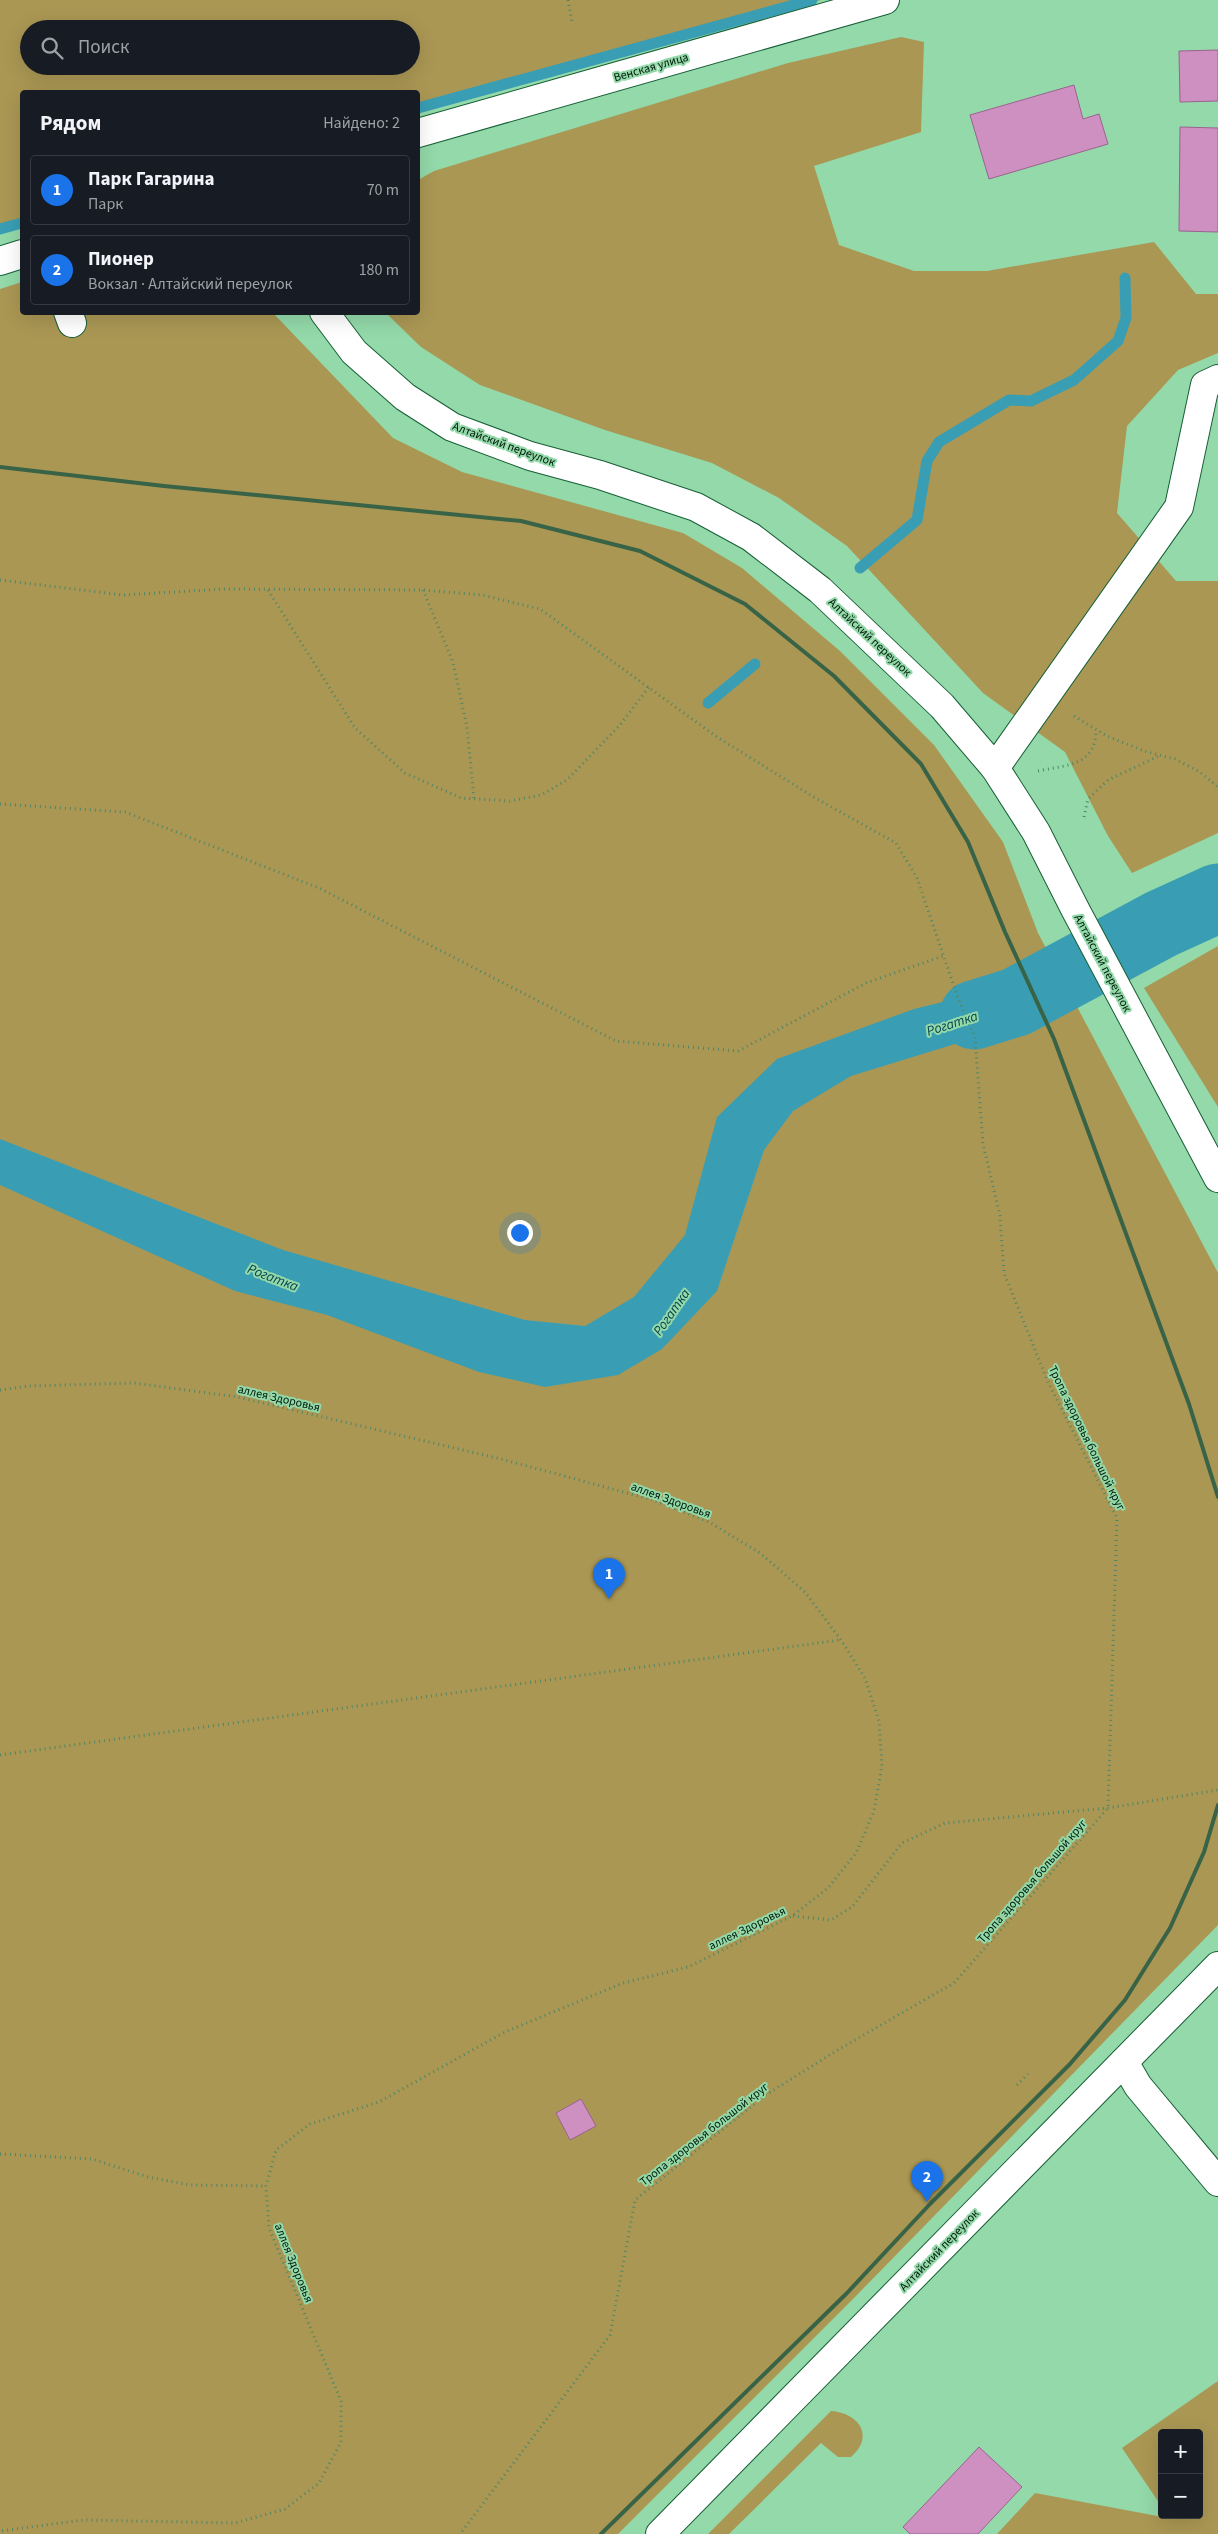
<!DOCTYPE html>
<html lang="ru">
<meta charset="utf-8">
<style>
:root{--surface:#171b24;--page:#20242c;--text:#f1f3f6;--muted:#9ea1a6;--line:#363941;--accent:#1a73e8}
body{margin:0;font-family:"Source Sans 3",sans-serif;background:var(--page);color:var(--text)}
.controls{position:absolute;right:15px;bottom:15px;display:grid;overflow:hidden;border-radius:5px;box-shadow:0 5px 20px #0002}
.controls button{width:45px;height:45px;display:grid;place-items:center;padding:0;border:0;border-bottom:1px solid var(--line);background:var(--surface);color:var(--text);font:25px sans-serif}
.you{position:absolute;left:519px;top:1232px;width:18px;height:18px;margin:-12px;border:4px solid #fff;border-radius:50%;background:#1a73e8;box-shadow:0 0 0 8px #1a73e833}
.badge{display:grid;place-items:center;width:32px;height:32px;border-radius:50%;background:var(--accent);color:#fff;font-size:16px;font-weight:700}
.pin{position:absolute;translate:-50% -41px;filter:drop-shadow(0 1px 2px #0008)}
.pin::after{content:'';position:absolute;top:26px;width:18px;height:15px;background:inherit;clip-path:polygon(0 0,100% 0,50% 100%)}
.list{margin:0;padding:0;list-style:none}
h2{display:flex;justify-content:space-between;align-items:center;height:65px;margin:0;padding:0 20px;font-size:21px}
h2 small{font-size:16px;font-weight:400;color:var(--muted)}
.list li{display:grid;grid-template-columns:32px 1fr auto;gap:15px;align-items:center;box-sizing:border-box;height:70px;margin:0 10px 10px;padding:0 10px;border:1px solid var(--line);border-radius:5px}
.list b{display:block;font-size:19px;white-space:nowrap}
.list p{margin:0;font-size:16px;white-space:nowrap;color:var(--muted)}
.list em{font-size:16px;font-style:normal;color:var(--muted)}
.icon{flex:none;width:28px;height:28px;fill:none;stroke:currentColor;stroke-width:2;stroke-linecap:round;stroke-linejoin:round}
.map{position:relative;flex:none;width:1218px;height:2534px;overflow:hidden}
.search{position:absolute;background:var(--surface);box-shadow:0 5px 20px #0002;left:20px;top:20px;width:400px;height:55px;display:flex;align-items:center;gap:12px;box-sizing:border-box;padding:0 18px;border-radius:28px;color:var(--muted);font-size:19px}
.panel{position:absolute;background:var(--surface);box-shadow:0 5px 20px #0002;left:20px;top:90px;width:400px;height:225px;border-radius:5px}
.map>svg:first-child{display:block}
.green{fill:#aa9754;fill-rule:evenodd}
.water{fill:#399eb3}
.lines{fill:none;stroke-linecap:round;stroke-linejoin:round}
.stream{stroke:#399eb3;stroke-width:11}
.river{stroke:#399eb3;stroke-width:69}
.building{fill:#cd90c1;stroke:#9b6290}
.minor-casing{stroke:#175f36;stroke-width:30}
.path{stroke:#528563;stroke-width:3;stroke-dasharray:1 4;stroke-linecap:butt}
.minor{stroke:#fff;stroke-width:28}
.rail{stroke:#386346;stroke-width:4}
.labels{text-anchor:middle;stroke-width:4;stroke-linejoin:round;paint-order:stroke}
.street-label{font-size:12px;fill:#001a09;stroke:#93d9a9}
.water-label{font-size:14px;font-style:italic;fill:#04434e;stroke:#93d9a9}
</style>
<div class="map">
<svg width="1218" height="2534" viewBox="0 0 1218 2534">
<rect width="100%" height="100%" fill="#93d9a9"/>
<g class="green">
<path d="M0,0h821l-403,109v-17h-396v132l-22,7zM29,29h382v37h-382z"/>
<path d="M901,37l23,5 -3,90 -107,34 25,79 75,26h73l167,-29 42,52h22v59l-40,17 -51,56 -10,87 59,68h42v252l-86,40 -24,-37 -43,-84 -82,-59 -136,-147 -68,-48 -67,-35 -107,-33 -125,-45 -59,-38 -35,-34 32,-1v-132l16,-9 354,-108z"/>
<path d="M22,282v30l251,1 120,125 69,34 221,61 59,35 98,83 94,94 69,97 35,91 180,340v652l-364,373 -236,236h-618v-2245z"/>
<path d="M1218,946v161l-74,-119z"/>
<path d="M1218,2381v153h-221l38,-41 133,25 -1,-3h32v-82h-37v74l-40,-59z"/>
<path d="M831,2411c28,2 44,25 20,46h-13l-17,-14 -92,91h-21z"/>
</g>
<path class="water" d="M1052,960l18,33 -63,35 -156,48 -58,35 -29,39 -47,141 -55,58 -44,26 -73,12 -66,-15 -152,-57 -92,-24 -235,-106v-46l283,111 242,70 60,6 49,-29 51,-62 32,-118 60,-58 137,-50 81,-20z"/>
<g class="lines">
<g class="stream">
<path d="M418,108l394,-108"/>
<path d="M0,229l22,-6"/>
<path d="M860,568l57,-48 10,-59 12,-19 70,-42 22,1 43,-21 44,-39 8,-23 -1,-40"/>
<path d="M708,703l47,-39"/>
</g>
<path class="river" d="M974,1015l42,-13 145,-78 57,-26"/>
</g>
<g class="building">
<path d="M1218,50v51l-38,1 -1,-51z"/>
<path d="M1074,85l9,34 16,-5 9,30 -119,35 -19,-64z"/>
<path d="M1180,127l38,1v104l-39,-1z"/>
<path d="M581,2099l15,27 -26,14 -14,-27z"/>
<path d="M979,2447l43,40 -44,47h-68l-7,-7z"/>
</g>
<g class="lines">
<defs>
<g id="minor">
<path d="M418,133l467,-133"/>
<path d="M0,261l22,-7"/>
<path d="M68,312l4,11"/>
<path d="M324,312l30,40 51,45 47,30 78,29 70,19 96,32 55,30 69,53 122,116 53,62 41,64 39,77 143,269"/>
<path d="M995,768l184,-261 26,-122 13,-6"/>
<path d="M1124,2062l14,24 80,96"/>
<path d="M660,2534l558,-568"/>
</g>
</defs>
<use href="#minor" class="minor-casing"/>
<g class="path">
<path d="M568,0l4,22"/>
<path d="M0,580l123,15 101,-6 199,1 59,5 58,14 177,128 100,62 79,44 21,35 41,120 17,40 8,106 17,72 4,57 44,109 69,136 -9,290 -154,175 -113,65 -77,48 -129,104 -25,135 -150,199"/>
<path d="M268,590l87,138 50,45 56,25 49,3 31,-6 26,-15 53,-55 29,-38"/>
<path d="M423,590l30,72 14,65 7,72"/>
<path d="M1074,716l33,20 37,15 31,8 25,13 18,15"/>
<path d="M1038,771c28,-6 58,-5 58,-41"/>
<path d="M0,804l125,8 194,76 297,153 122,10 128,-68 77,-27"/>
<path d="M1084,817l4,-18 20,-19 53,-25"/>
<path d="M0,1390l28,-4 106,-3 104,14 263,62 152,41 56,22 51,31 45,39 36,48 24,38 14,43 3,45 -8,45 -18,42 -28,35 -36,28 -104,51 -65,16 -118,49 -126,70 -69,22 -34,26 -10,36 3,42 72,173v41l-22,41 -34,26 -50,14 -151,-3 -84,11"/>
<path d="M0,1755l840,-115"/>
<path d="M793,1916l38,4 21,-13 50,-64 43,-20 163,-15 110,-18"/>
<path d="M1017,2085l11,-11"/>
<path d="M0,2154l92,5 56,18 42,8 76,1"/>
</g>
<use href="#minor" class="minor"/>
<g class="rail">
<path d="M0,467l164,19 357,35 119,30 105,53 89,72 87,88 47,78 37,90 49,107 135,365 29,93"/>
<path d="M601,2534l246,-241 83,-89 140,-140 55,-64 45,-72 34,-76 14,-47"/>
</g>
</g>
<g class="labels">
<g class="street-label">
<text transform="translate(651 67) rotate(-16)" y="4">Венская улица</text>
<text transform="translate(504 444) rotate(20)" y="4">Алтайский переулок</text>
<text transform="translate(870 637) rotate(43)" y="4">Алтайский переулок</text>
<text transform="translate(1103 963) rotate(62)" y="4">Алтайский переулок</text>
<text transform="translate(279 1398) rotate(13)" y="4">аллея Здоровья</text>
<text transform="translate(1087 1438) rotate(64)" y="4">Тропа здоровья большой круг</text>
<text transform="translate(671 1500) rotate(20)" y="4">аллея Здоровья</text>
<text transform="translate(1032 1881) rotate(-49)" y="4">Тропа здоровья большой круг</text>
<text transform="translate(747 1928) rotate(-26)" y="4">аллея Здоровья</text>
<text transform="translate(704 2134) rotate(-38)" y="4">Тропа здоровья большой круг</text>
<text transform="translate(939 2250) rotate(-46)" y="4">Алтайский переулок</text>
<text transform="translate(294 2263) rotate(68)" y="4">аллея Здоровья</text>
</g>
<g class="water-label">
<text transform="translate(952 1023) rotate(-18)" y="5">Рогатка</text>
<text transform="translate(273 1277) rotate(21)" y="5">Рогатка</text>
<text transform="translate(671 1312) rotate(-55)" y="5">Рогатка</text>
</g>
</g>
</svg>
<div class="controls">
<button>+</button>
<button>−</button>
</div>
<div class="you"></div>
<div class="pin badge" style="left:609px;top:1599px">1</div>
<div class="pin badge" style="left:927px;top:2202px">2</div>
<div class="search"><svg class="icon" aria-label="search" viewBox="0 0 24 24"><circle cx="10" cy="10" r="6"/><path d="M15 15l6 6"/></svg>Поиск</div>
<section class="panel">
<h2>Рядом<small>Найдено: 2</small></h2>
<ul class="list">
<li><span class="badge">1</span><div><b>Парк Гагарина</b><p>Парк</p></div><em>70 m</em></li>
<li><span class="badge">2</span><div><b>Пионер</b><p>Вокзал · Алтайский переулок</p></div><em>180 m</em></li>
</ul>
</section>
</div>
